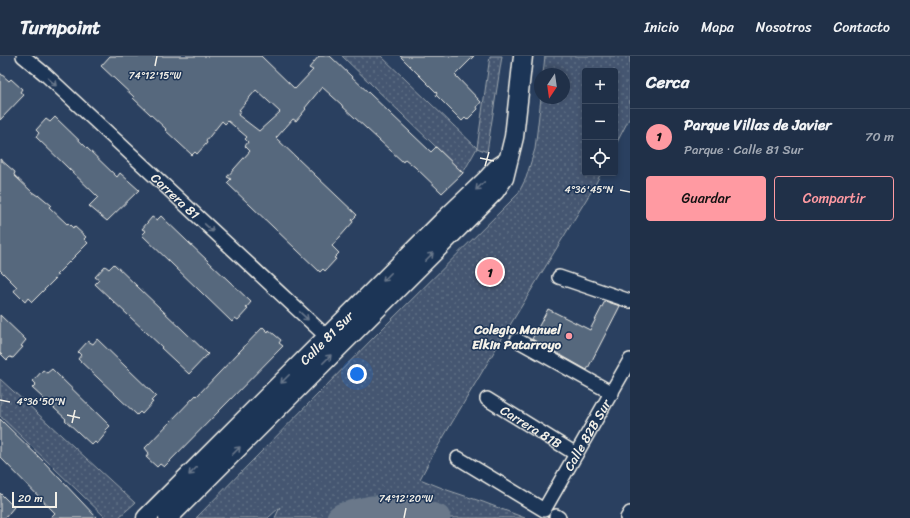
<!DOCTYPE html>
<html lang="es">
<meta charset="utf-8">
<style>
:root{--surface:#203048;--page:#2d3c52;--text:#f1f3f6;--muted:#a2a9b4;--line:#3d4b60;--accent:#ff9aa2}
body{margin:0;font-family:Sriracha,sans-serif;background:var(--page);color:var(--text)}
.controls{position:absolute;right:12px;top:12px;display:grid;overflow:hidden;border-radius:4px;box-shadow:0 2px 6px #0003}
.controls button{width:36px;height:36px;display:grid;place-items:center;padding:0;border:0;border-bottom:1px solid var(--line);background:var(--surface);color:var(--text);font:20px sans-serif}
.compass{position:absolute;left:534px;top:12px;width:36px;height:36px;border-radius:50%;background:var(--surface);box-shadow:0 2px 6px #0003;rotate:193deg}
.scale{position:absolute;left:12px;bottom:10px;width:45px;box-sizing:border-box;padding-left:4px;border:2px solid #f4f1e8;border-top:0;font-size:11px;line-height:14px;white-space:nowrap;color:#f4f1e8;-webkit-text-stroke:3px #1d3557;paint-order:stroke}
.you{position:absolute;left:357px;top:318px;width:14px;height:14px;margin:-10px;border:3px solid #fff;border-radius:50%;background:#1a73e8;box-shadow:0 0 0 6px #1a73e833}
.badge{display:grid;place-items:center;width:26px;height:26px;border-radius:50%;background:var(--accent);color:#111;font-size:13px;font-weight:700}
.pin{position:absolute;translate:-50% -50%;border:2px solid #fff;box-shadow:0 1px 4px #0006}
.list{margin:0;padding:0;list-style:none}
h2{display:flex;justify-content:space-between;align-items:center;height:52px;margin:0;padding:0 16px;font-size:17px}
h2 small{font-size:13px;font-weight:400;color:var(--muted)}
.list li{display:grid;grid-template-columns:26px 1fr auto;gap:12px;align-items:center;box-sizing:border-box;height:56px;padding:0 16px;border-top:1px solid var(--line)}
.list b{display:block;font-size:15px;white-space:nowrap}
.list p{margin:0;font-size:13px;white-space:nowrap;color:var(--muted)}
.list em{font-size:13px;font-style:normal;color:var(--muted)}
.actions{display:flex;gap:8px;padding:12px 16px}
.actions a{flex:1;padding:9px 0;border:1px solid var(--accent);border-radius:4px;text-align:center;font-size:14px;color:var(--accent)}
.actions .main{background:var(--accent);color:#111}
.icon{flex:none;width:22px;height:22px;fill:none;stroke:currentColor;stroke-width:2;stroke-linecap:round;stroke-linejoin:round}
.map{position:relative;flex:none;width:630px;height:462px;overflow:hidden}
header{display:flex;align-items:center;gap:24px;box-sizing:border-box;height:56px;padding:0 20px;background:var(--surface);border-bottom:1px solid var(--line)}
header strong{font-size:19px}
nav{display:flex;gap:22px;margin-inline-start:auto;font-size:14px}
main{display:flex}
aside{flex:1;background:var(--surface)}
.map>svg:first-child{display:block}
.grass{fill:url(#grass-dots);stroke:#9ca4ac}
.lines{fill:none;stroke-linecap:round;stroke-linejoin:round}
.river{stroke:#6a788a;stroke-width:27}
.building{fill:#56677d;stroke:#f4f1e8;fill-rule:evenodd}
.street-casing{stroke:#f4f1e8;stroke-width:16}
.secondary-casing{stroke:#f4f1e8;stroke-width:21}
.street{stroke:#1d3557;stroke-width:13}
.secondary{stroke:#1d3557;stroke-width:18}
.oneway{stroke:#68778a}
.ticks{fill:none;stroke:#f4f1e8;stroke-width:1.5}
.poi-dot{fill:#ff9aa2;stroke:#1d3557;stroke-width:1.5}
.labels{text-anchor:middle;stroke-width:3;stroke-linejoin:round;paint-order:stroke}
.street-label{font-size:13px;fill:#f4f1e8;stroke:#1d3557}
.poi-label{font-size:13px;font-weight:bold;fill:#f4f1e8;stroke:#1d3557;text-anchor:end}
.ticks-label{font-size:10px;text-anchor:middle;fill:#f4f1e8;stroke:#1d3557;stroke-width:3;stroke-linejoin:round;paint-order:stroke}
</style>
<header>
<strong>Turnpoint</strong>
<nav><a>Inicio</a><a>Mapa</a><a>Nosotros</a><a>Contacto</a></nav>
</header>
<main>
<div class="map">
<svg width="630" height="462" viewBox="0 0 630 462">
<defs>
<pattern id="grass-dots" width="8" height="8" patternUnits="userSpaceOnUse"><rect width="8" height="8" fill="#445771"/><path d="M2 2h.1M6 6h.1" fill="none" stroke="#607085" stroke-width="1.8" stroke-linecap="round"/></pattern>
</defs>
<rect width="100%" height="100%" fill="#2a4060"/>
<filter id="ink" filterUnits="userSpaceOnUse"><feTurbulence type="fractalNoise" baseFrequency=".025" numOctaves="2"/><feDisplacementMap in="SourceGraphic" scale="8" xChannelSelector="R" yChannelSelector="G"/><feConvolveMatrix kernelMatrix="1 2 1 2 8 2 1 2 1" color-interpolation-filters="sRGB"/></filter>
<g filter="url(#ink)">
<g class="grass">
<path d="M342,0h39l96,92 13,-92h12l-15,96 -10,-4 -14,25z"/>
<path d="M545,0h85v61l-15,29v-75h-30v102h16l-6,12 -91,150 -73,123 -11,21 27,11 36,12 42,16h-250l5,-11 -12,11h-72l182,-185 140,-139 8,-16 9,-29 6,-51h23v-24h-21z"/>
<path d="M0,323l135,124 -17,15h-12l-106,-102z"/>
</g>
<g class="lines">
<path class="river" d="M340,462l3,-2 28,-7h37l29,9"/>
</g>
<g class="building">
<path d="M110,0h151l34,33 18,-19 -4,-2 10,-12h11l101,96 5,-5 27,26 -21,20 -27,-26 -10,-8 -2,3 -61,-56v-1l-20,-18 -17,21 1,1 -10,12 -3,-2 -17,19 81,77 -5,5 1,2 -21,24 7,7 -5,5 2,1 -11,12 -2,-2 -3,3 -93,-89 4,-4 -4,-2 23,-26 -5,-5 3,-4 -3,-3 2,-2 -19,-16 -3,3 -3,-3 -16,20 1,2 -10,11 -2,-2 -3,3 -27,-25 1,-1 -33,-31 1,-1 -33,-31zM256,34l24,22 -21,19 -21,-16 3,-4 -2,-1z"/>
<path d="M400,0h74l-19,19 26,27 -4,5 1,2 -11,11 -2,-2 -3,3 -26,-26 1,-2z"/>
<path d="M0,17l9,8 2,-2 11,10 -2,3 4,3 -24,25z"/>
<path d="M55,61l62,60 3,-4 19,17 -32,31 -18,-15 9,-9 -62,-60 3,-4 -3,-3 10,-11 4,3z"/>
<path d="M0,103l15,13 -1,3 18,17 6,4 1,-1 12,10 -2,2 18,17 1,-1 5,5 1,-2 12,11 -2,2 4,4 -32,32 2,1 -26,26 -4,-4 -3,4 -11,-11 3,-4 -17,-17z"/>
<path d="M161,160l26,25 64,61 -5,6 2,1 -10,11 -3,-2 -3,4 -90,-87 4,-4 -4,-2 10,-12 5,3z"/>
<path d="M114,208l94,90 -19,20 -28,-26 1,-1 -67,-63 4,-4 -4,-3 10,-11 4,3z"/>
<path d="M605,245l15,5 -33,64 -55,-31 16,-30 42,21z"/>
<path d="M0,259l26,25 -5,6 2,1 -10,11 -3,-1 -3,3 -7,-7z"/>
<path d="M263,271l5,5 1,-2 12,10 -2,3 4,3 -119,121 -4,-3 -3,3 -11,-10 3,-4 -4,-5 51,-53 1,1z"/>
<path d="M97,283l59,57 -5,5 2,1 -11,12 -2,-2 -3,3 -59,-56 3,-4 -3,-3 10,-11 5,3z"/>
<path d="M52,313l58,57 -5,5 2,1 -10,12 -2,-2 -3,3 -27,-25 1,-1 -34,-31 4,-4 -3,-3 10,-11 4,3z"/>
<path d="M0,363l44,43 53,56h-47l5,-5 -55,-56z"/>
<path d="M0,437l14,14 -9,11h-5z"/>
</g>
<g class="lines">
<defs>
<g id="street">
<path id="s1" d="M23,0l23,19 281,262"/>
<path d="M559,221l71,24"/>
<path d="M517,284l95,53"/>
<path id="s2" d="M487,343l89,55"/>
<path id="s3" d="M458,402l86,52 86,-150"/>
<path d="M556,460l3,2"/>
<path d="M627,462l3,-5"/>
</g>
<g id="secondary">
<path id="s4" d="M146,462l296,-296 46,-44 9,-10 9,-6"/>
<path d="M168,462l327,-327 9,-13 10,-41 9,-81"/>
</g>
</defs>
<use href="#street" class="street-casing"/>
<use href="#secondary" class="secondary-casing"/>
<use href="#street" class="street"/>
<use href="#secondary" class="secondary"/>
</g>
<defs><path id="oneway-shaft" d="M-6 0H5M1.5-3L5.5 0L1.5 3" fill="none" stroke-width="1.6" stroke-linecap="round" stroke-linejoin="round"/></defs>
<g class="oneway">
<use href="#oneway-shaft" transform="translate(52 26) rotate(43)"/>
<use href="#oneway-shaft" transform="translate(480 130) rotate(136)"/>
<use href="#oneway-shaft" transform="translate(209 172) rotate(43)"/>
<use href="#oneway-shaft" transform="translate(429 201) rotate(-45)"/>
<use href="#oneway-shaft" transform="translate(387 221) rotate(135)"/>
<use href="#oneway-shaft" transform="translate(304 260) rotate(43)"/>
<use href="#oneway-shaft" transform="translate(327 303) rotate(-45)"/>
<use href="#oneway-shaft" transform="translate(285 323) rotate(135)"/>
<use href="#oneway-shaft" transform="translate(236 395) rotate(-45)"/>
<use href="#oneway-shaft" transform="translate(193 415) rotate(135)"/>
</g>
</g>
<path class="ticks" d="M155,10l2,-10M480,102l14,3M485,110l4,-14M620,134l10,2M0,344l10,2M67,359l13,3M72,367l3,-13M404,462l2,-10"/>
<circle class="poi-dot" cx="569" cy="280" r="4"/>
<g class="labels">
<g class="street-label">
<text dy="5" stroke="none"><textPath href="#s1" startOffset="207">Carrera 81</textPath></text>
<text dy="5" stroke="none"><textPath href="#s4" startOffset="255">Calle 81 Sur</textPath></text>
<text dy="5" stroke="none"><textPath href="#s2" startOffset="52">Carrera 81B</textPath></text>
<text dy="5" stroke="none"><textPath href="#s3" startOffset="187">Calle 82B Sur</textPath></text>
</g>
<g class="poi-label">
<text x="561" y="278">Colegio Manuel<tspan x="561" dy="15">Elkin Patarroyo</tspan></text>
</g>
</g>
<g class="ticks-label">
<text x="155" y="23">74°12'15"W</text>
<text x="589" y="137">4°36'45"N</text>
<text x="41" y="349">4°36'50"N</text>
<text x="406" y="446">74°12'20"W</text>
</g>
</svg>
<div class="controls">
<button>+</button>
<button>−</button>
<button><svg class="icon" aria-label="locate" viewBox="0 0 24 24"><circle cx="12" cy="12" r="6"/><path d="M12 2v4M12 18v4M2 12h4M18 12h4"/></svg></button>
</div>
<svg class="compass" viewBox="-18 -18 36 36"><path d="M0-13l5 13h-10z" fill="#e53935"/><path d="M0 13l5-13h-10z" fill="#a2a9b4"/></svg>
<div class="scale">20 m</div>
<div class="you"></div>
<div class="pin badge" style="left:490px;top:216px">1</div>
</div>
<aside>
<h2>Cerca<small></small></h2>
<ul class="list">
<li><span class="badge">1</span><div><b>Parque Villas de Javier</b><p>Parque · Calle 81 Sur</p></div><em>70 m</em></li>
</ul>
<div class="actions"><a class="main">Guardar</a><a>Compartir</a></div>
</aside>
</main>
